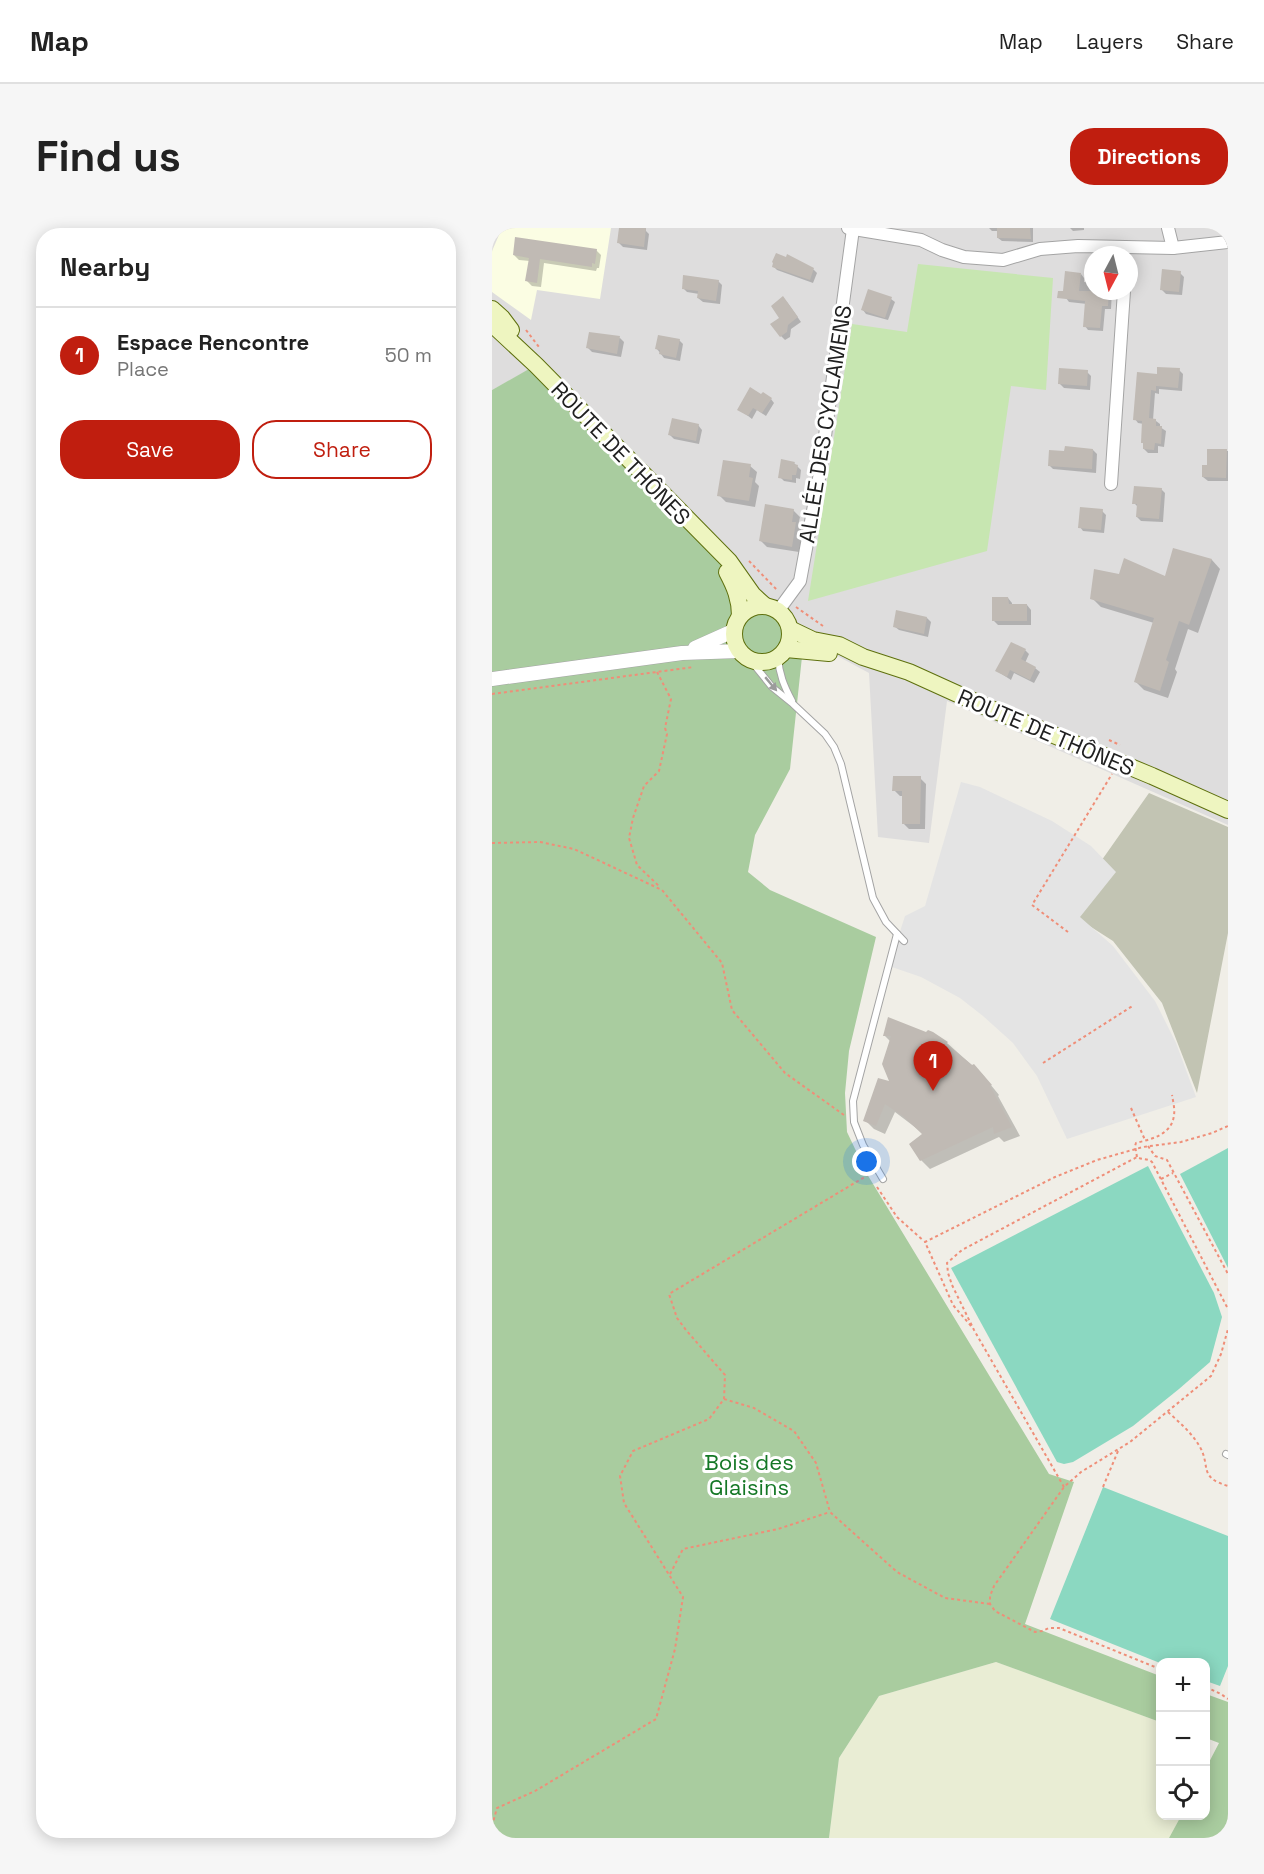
<!DOCTYPE html>
<meta charset="utf-8">
<style>
:root{--surface:#fff;--page:#f6f6f6;--text:#222;--muted:#767676;--line:#e0e0e0;--accent:#c01e0f}
body{margin:0;font-family:"Space Grotesk",sans-serif;background:var(--page);color:var(--text)}
.controls{position:absolute;right:18px;bottom:18px;display:grid;overflow:hidden;border-radius:12px;box-shadow:0 3px 15px #0003}
.controls button{width:54px;height:54px;display:grid;place-items:center;padding:0;border:0;border-bottom:2px solid var(--line);background:var(--surface);color:var(--text);font:30px sans-serif}
.compass{position:absolute;left:592px;top:18px;width:54px;height:54px;border-radius:50%;background:var(--surface);box-shadow:0 3px 15px #0003;rotate:187deg}
.you{position:absolute;left:375px;top:934px;width:21px;height:21px;margin:-15px;border:4px solid #fff;border-radius:50%;background:#1a73e8;box-shadow:0 0 0 9px #1a73e833}
.badge{display:grid;place-items:center;width:39px;height:39px;border-radius:50%;background:var(--accent);color:#fff;font-size:20px;font-weight:700}
.pin{position:absolute;translate:-50% -50px;filter:drop-shadow(0 2px 3px #0008)}
.pin::after{content:'';position:absolute;top:32px;width:21px;height:18px;background:inherit;clip-path:polygon(0 0,100% 0,50% 100%)}
.list{margin:0;padding:0;list-style:none}
h2{display:flex;justify-content:space-between;align-items:center;height:78px;margin:0;padding:0 24px;font-size:26px}
h2 small{font-size:20px;font-weight:400;color:var(--muted)}
.list li{display:grid;grid-template-columns:39px 1fr auto;gap:18px;align-items:center;box-sizing:border-box;height:96px;padding:0 24px;border-top:2px solid var(--line)}
.list b{display:block;font-size:22px;white-space:nowrap}
.list p{margin:0;font-size:20px;white-space:nowrap;color:var(--muted)}
.list em{font-size:20px;font-style:normal;color:var(--muted)}
.actions{display:flex;gap:12px;padding:18px 24px}
.actions a{flex:1;padding:14px 0;border:2px solid var(--accent);border-radius:24px;text-align:center;font-size:21px;color:var(--accent)}
.actions .main{background:var(--accent);color:#fff}
.icon{flex:none;width:33px;height:33px;fill:none;stroke:currentColor;stroke-width:2;stroke-linecap:round;stroke-linejoin:round}
.map{position:relative;flex:none;width:736px;height:1610px;overflow:hidden;border-radius:24px}
header{display:flex;align-items:center;gap:36px;box-sizing:border-box;height:84px;padding:0 30px;background:var(--surface);border-bottom:2px solid var(--line)}
header strong{font-size:28px}
nav{display:flex;gap:33px;margin-inline-start:auto;font-size:21px}
.intro{display:flex;align-items:center;justify-content:space-between;box-sizing:border-box;height:144px;padding:0 36px}
h1{margin:0;font-size:42px}
.button{padding:15px 27px;border-radius:24px;background:var(--accent);color:#fff;font-size:21px;font-weight:700}
main{display:flex;gap:36px;padding:0 36px}
aside{flex:1;background:var(--surface);border-radius:24px;box-shadow:0 3px 15px #0003}
.map>svg:first-child{display:block}
.residential{fill:#dedddd;fill-rule:evenodd}
.education{fill:#fbfde3}
.construction{fill:#c2c4b3}
.farmland{fill:#e9edd4}
.grass{fill:#c7e6b1}
.forest{fill:#a9cc9f}
.pitch{fill:#8bd8c1}
.parking{fill:#e4e4e4}
.shadow{fill:#0003}
.building{fill:#c0bab4}
.lines{fill:none;stroke-linecap:round;stroke-linejoin:round}
.service-casing{stroke:#a4a4a4;stroke-width:8}
.minor-casing{stroke:#a4a4a4;stroke-width:14}
.tertiary-casing{stroke:#a4a4a4;stroke-width:15}
.secondary-casing{stroke:#5e700d;stroke-width:18}
.path{stroke:#ef8e78;stroke-width:2;stroke-dasharray:3 3;stroke-linecap:butt}
.service{stroke:#fff;stroke-width:6}
.minor{stroke:#fff;stroke-width:12}
.tertiary{stroke:#fff;stroke-width:14}
.secondary{stroke:#eef5c0;stroke-width:16}
.oneway{fill:#9b9b9b}
.labels{text-anchor:middle;stroke-width:6;stroke-linejoin:round;paint-order:stroke}
.street-label{font-size:22px;fill:#202020;stroke:#fff}
.park-label{font-size:22px;fill:#147725;stroke:#fff}
</style>
<header>
<strong>Map</strong>
<nav><a>Map</a><a>Layers</a><a>Share</a></nav>
</header>
<div class="intro"><h1>Find us</h1><a class="button">Directions</a></div>
<main>
<aside>
<h2>Nearby<small></small></h2>
<ul class="list">
<li><span class="badge">1</span><div><b>Espace Rencontre</b><p>Place</p></div><em>50 m</em></li>
</ul>
<div class="actions"><a class="main">Save</a><a>Share</a></div>
</aside>
<div class="map">
<svg width="736" height="1610" viewBox="0 0 736 1610">
<rect width="100%" height="100%" fill="#f0eee7"/>
<path class="residential" d="M0,0h736v597l-281,-124 -18,142 -51,-6 -9,-164 -65,-35 -268,-272 -44,24zM601,27h36v36h-36z"/>
<path class="education" d="M10,0h109l-11,71 -63,-9 -6,30 -39,-28v-41z"/>
<path class="construction" d="M657,565l79,34v106l-31,160 -35,-90 -49,-62 -47,-30z"/>
<path class="farmland" d="M504,1434l164,60v94h21l-12,22h-340l10,-80 40,-62z"/>
<path class="grass" d="M426,36l135,14 -7,112 -35,-4 -24,165 -179,50 44,-277 55,8z"/>
<g class="forest">
<path d="M44,137l268,273 -14,131 -35,66 -7,37 22,18 106,47 -27,114 -4,42 2,39 20,42 182,300 25,8 -49,142 135,52v46l-164,-60 -117,34 -40,62 -10,80h-337v-1448z"/>
<path d="M714,1466l22,8v136h-59l12,-22h25v-48l13,-25 -13,-5z"/>
</g>
<g class="pitch">
<path d="M736,920v120l-48,-94z"/>
<path d="M656,938l66,127 8,24 -12,45 -31,27 -46,37 -60,36 -9,2 -7,-2 -106,-194z"/>
<path d="M611,1259l125,49v130l-8,20 -14,-5v-19l-46,1 -110,-44z"/>
</g>
<path class="parking" d="M469,554l19,5 72,34 39,25 25,26 -36,45 33,29 42,55 21,42 20,54 -129,42 -30,-63 -24,-33 -30,-27 -23,-18 -39,-21 -32,-11 16,-50 20,-10z"/>
<g class="shadow">
<path d="M128,0h26v3l3,3 -2,16 -24,-3 -4,-4z"/>
<path d="M497,0h44v14l-31,-1 -4,-3v-7h-6z"/>
<path d="M578,0h14v2l-11,1z"/>
<path d="M104,22l5,5 -2,13h-2l-1,3 -52,-8 -3,24 -9,-1 -5,-5 3,-20 -11,-1 -5,-5z"/>
<path d="M310,36l12,6 3,3 -4,10 -36,-13 -3,-3z"/>
<path d="M688,45l4,4 -2,18 -16,-1 -4,-4z"/>
<path d="M589,46l3,4v4l9,1v8h19l-1,18h-6l-2,22 -15,-1 -3,-4 2,-22 -18,-2 -3,-4z"/>
<path d="M226,53l4,4 -2,19 -17,-2 -5,-4 1,-4 -12,-2 -4,-4z"/>
<path d="M399,71l4,3 -7,18 -22,-6 -3,-4z"/>
<path d="M295,74l14,20 -10,7 -1,8 -5,3 -4,-4v-18z"/>
<path d="M128,110l4,4 -3,15 -29,-5 -4,-4z"/>
<path d="M187,112l4,4 -3,17 -16,-3 -7,-9z"/>
<path d="M687,142l4,4 -1,17 -23,-2v5l-4,-1 -2,27 3,1 4,3v3l6,4 -2,16 -6,-1v7h-10l-4,-4v-25l-6,-1 -3,-4 23,-44z"/>
<path d="M595,144l4,4 -1,14 -26,-2 -4,-4z"/>
<path d="M279,171l3,4 -8,13 -9,-6 -5,9 -13,-10z"/>
<path d="M206,197l4,5 -3,14 -25,-5 -4,-4z"/>
<path d="M601,222l4,4 -1,19 -43,-4 -4,-4z"/>
<path d="M717,222l19,1v30h-20l-5,-4 6,-10z"/>
<path d="M302,235l7,7 -1,9 -4,-1v5l-12,-2 -4,-4z"/>
<path d="M258,238l7,6 -2,10 4,4 -4,21 -29,-5 -7,-7z"/>
<path d="M669,261l4,4 -2,29 -22,-1 -4,-4 1,-10 -4,-4z"/>
<path d="M301,282l7,7 -2,9 4,4 -3,22 -32,-5 -6,-6z"/>
<path d="M610,283l4,4 -2,18 -21,-2 -3,-4z"/>
<path d="M682,322l38,10 8,9 -22,64 -10,-4 -13,40 2,3 -9,26 -24,-8 -8,-8 18,-59 -53,-16 -9,-9 28,-22 46,2z"/>
<path d="M516,370l4,5v2h15l4,5v15h-33l-4,-4z"/>
<path d="M435,390l4,4 -3,15 -29,-7 -5,-4z"/>
<path d="M533,422l4,4 -4,9 10,5 5,4 -6,11 -20,-10 -3,7 -14,-9z"/>
<path d="M428,550l6,6 -1,45h-16l-6,-6v-27h-3l-6,-6z"/>
<path d="M440,806l15,9 35,31 17,21 -1,1 22,40 -16,6 -5,-5 -69,32 -9,-9 3,-26 -29,-22 -10,22 -11,-5 -9,-9 27,-36 -1,-42 -7,-7z"/>
</g>
<g class="building">
<path d="M127,0h27l-2,19 -27,-4z"/>
<path d="M505,0h33l1,11 -34,-1z"/>
<path d="M23,9l82,12 -2,15 -3,-1v4l-52,-8 -3,24 -12,-2 4,-23 -16,-3z"/>
<path d="M284,25l10,4 1,-3 27,14 -4,12 -38,-13 1,-4 -1,-1z"/>
<path d="M670,41l19,2 -2,21 -19,-2z"/>
<path d="M573,43l16,2 -2,18h30l-1,15h-6l-2,22 -17,-1 2,-26 -28,-3 1,-7h5z"/>
<path d="M191,47l36,5 -3,21 -19,-3 1,-7 -16,-2z"/>
<path d="M376,61l24,8 -7,21 -24,-8z"/>
<path d="M291,68l15,21 -10,8 -1,7 -7,5 -10,-13 9,-6 -8,-12z"/>
<path d="M97,104l31,4 -3,18 -31,-6z"/>
<path d="M166,107l22,4 -4,19 -17,-4 1,-4 -5,-1z"/>
<path d="M665,139l23,1 -2,20 -22,-2v5l-5,-1 -2,28 7,1v7h6l-1,18 -6,-1 -1,7 -11,-1v-6h-2l1,-22 -9,-1 4,-48 20,2z"/>
<path d="M567,140l29,2 -1,16 -29,-2z"/>
<path d="M258,159l11,7 2,-2 9,6 -10,15 -9,-5 -5,8 -11,-6z"/>
<path d="M180,190l27,6 -3,17 -28,-6z"/>
<path d="M573,218l28,3 -1,20 -44,-3 1,-16 15,1z"/>
<path d="M715,221h20l-1,29 -24,-1v-12h5z"/>
<path d="M289,231l14,3 -1,2 4,1 -2,10h-4v5l-14,-2z"/>
<path d="M231,232l28,4 -2,13 4,1 -4,23 -32,-5z"/>
<path d="M642,258l28,2 -3,31 -23,-2 1,-13h-5z"/>
<path d="M273,276l29,5 -2,13h4l-4,25 -33,-6z"/>
<path d="M588,279l23,2 -2,21 -23,-2z"/>
<path d="M681,320l39,11 -23,66 -10,-4 -13,39 3,2 -9,29 -26,-9 20,-64 -64,-19 4,-30 25,5 5,-16 41,18z"/>
<path d="M500,369h16l1,7h18v17h-35z"/>
<path d="M404,382l31,7 -3,17 -31,-7z"/>
<path d="M519,414l15,7 -5,10 15,8 -6,13 -20,-10 -3,7 -12,-6z"/>
<path d="M401,548h28l-1,48h-18v-33h-10z"/>
<path d="M396,789l38,15 2,-2 5,2 15,10 -2,2 26,21 2,-1 18,21 -2,1 22,41 -18,7 -1,-7 -73,34 -11,-17 13,-10 -19,-18 -18,-12 -9,22 -13,-5 15,-43 11,3 -7,-17 9,-28h-8z"/>
</g>
<g class="lines">
<defs>
<g id="service">
<path d="M286,429c1,17 6,29 14,44"/>
<path d="M259,433l21,26 21,17 32,30 9,13 7,17 32,134 13,24 18,19"/>
<path d="M391,951l-20,-34 -9,-23 -1,-21 44,-167"/>
<path d="M734,1226l2,1"/>
</g>
<g id="minor">
<path d="M356,0l73,12 21,10 22,7 39,3 37,-11 38,-3 95,2 55,-6"/>
<path d="M676,0l5,20"/>
<path d="M619,256l13,-193"/>
<path d="M286,383l22,-30 20,-108 33,-244"/>
</g>
<g id="tertiary">
<path d="M203,420l38,-17"/>
<path d="M0,451l190,-26 57,-2"/>
</g>
<g id="secondary">
<path d="M0,81l10,9 9,12"/>
<path d="M0,96l44,41 193,196 24,34 12,11"/>
<path d="M235,344c8,15 13,27 13,44"/>
<circle cx="270" cy="406" r="28"/>
<path d="M298,401l23,11 26,5 24,12 46,15 75,34 168,70 76,34"/>
<path d="M294,421l43,4"/>
</g>
</defs>
<use href="#service" class="service-casing"/>
<use href="#minor" class="minor-casing"/>
<use href="#tertiary" class="tertiary-casing"/>
<use href="#secondary" class="secondary-casing"/>
<g class="path">
<path d="M34,102l13,17"/>
<path d="M257,333l29,30"/>
<path d="M304,379l27,19"/>
<path d="M165,444l14,27 -6,29 2,6 -8,37 -15,15 -11,32 -4,20 8,27 23,22"/>
<path d="M0,466l202,-27"/>
<path d="M617,512l11,5"/>
<path d="M0,615l48,-1 34,7 88,41 60,73 10,47 53,63 59,42"/>
<path d="M576,704l-36,-27 80,-131"/>
<path d="M551,835l91,-58"/>
<path d="M639,880l14,32"/>
<path d="M656,918l7,10 12,4 61,114"/>
<path d="M645,929l-2,-11 1,-3c15,-4 36,-8 38,-28 1,-6 -1,-14 -2,-20"/>
<path d="M669,951l12,-6"/>
<path d="M385,959l20,30 27,24"/>
<path d="M479,1098l-18,-21 -28,-63 130,-65 42,-17 46,-13 38,-5 31,-9 16,-7"/>
<path d="M232,1171l30,9 40,23 22,32 14,49 67,60 48,26 45,6"/>
<path d="M676,1184c12,11 24,21 32,35 11,20 -2,30 28,39"/>
<path d="M572,1259l-90,-157 -22,-45 -4,-12 -1,-10 15,-13 175,-93c5,3 10,1 15,5l76,147"/>
<path d="M611,1259l15,-36"/>
<path d="M178,1346l13,-25 95,-20 52,-17"/>
<path d="M668,1441l-101,-41h-10l-7,3 -7,1 -40,-21 -5,-7v-8l4,-10 70,-99 17,-15 49,-30 81,-66 10,-22 7,-25"/>
<path d="M714,1459l15,7 7,5"/>
<path d="M0,1598l5,-18 38,-17 121,-72 19,-70 8,-52 -59,-94 -4,-27 13,-25 76,-32 15,-20 1,-24 -39,-45 -9,-12 -8,-24 199,-119"/>
<path d="M729,1610l7,-13"/>
</g>
<use href="#service" class="service"/>
<use href="#minor" class="minor"/>
<use href="#tertiary" class="tertiary"/>
<use href="#secondary" class="secondary"/>
</g>
<defs><path id="oneway-solid" d="M-6-.8H1V-3.2L6.5 0L1 3.2V.8H-6Z" transform="scale(1.5)"/></defs>
<use class="oneway" href="#oneway-solid" transform="translate(279 456) rotate(50)"/>
<g class="labels">
<g class="street-label">
<text transform="translate(333 196) rotate(-81)" y="8">ALLÉE DES CYCLAMENS</text>
<text transform="translate(129 225) rotate(46)" y="8">ROUTE DE THÔNES</text>
<text transform="translate(554 504) rotate(23)" y="8">ROUTE DE THÔNES</text>
</g>
<g class="park-label">
<text x="257" y="1242">Bois des<tspan x="257" dy="25">Glaisins</tspan></text>
</g>
</g>
</svg>
<div class="controls">
<button>+</button>
<button>−</button>
<button><svg class="icon" aria-label="locate" viewBox="0 0 24 24"><circle cx="12" cy="12" r="6"/><path d="M12 2v4M12 18v4M2 12h4M18 12h4"/></svg></button>
</div>
<svg class="compass" viewBox="-18 -18 36 36"><path d="M0-13l5 13h-10z" fill="#e53935"/><path d="M0 13l5-13h-10z" fill="#767676"/></svg>
<div class="you"></div>
<div class="pin badge" style="left:441px;top:863px">1</div>
</div>
</main>
